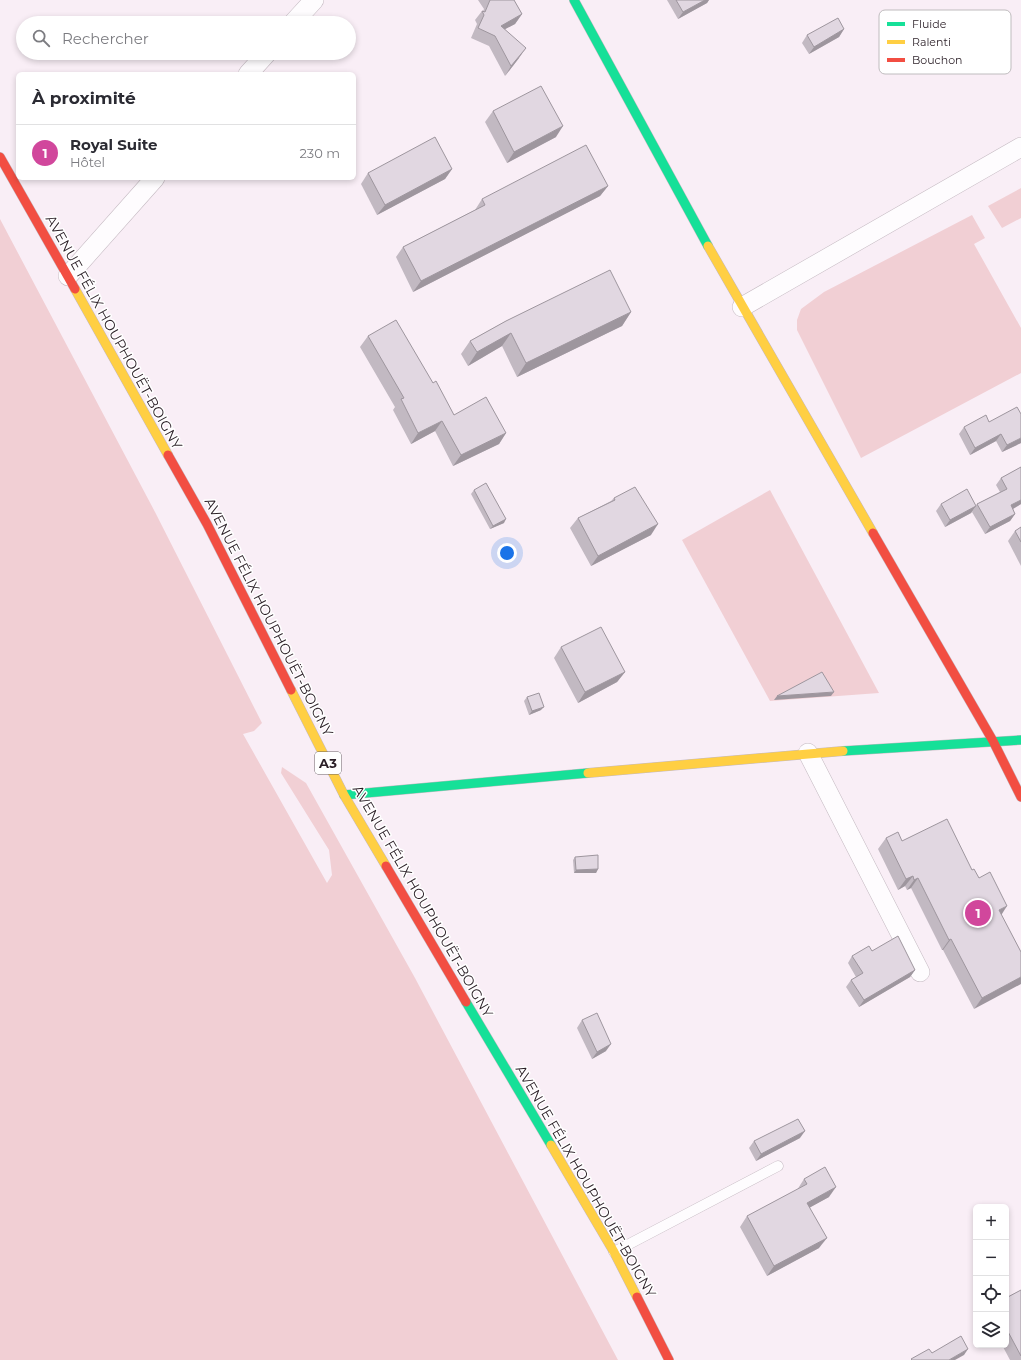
<!DOCTYPE html>
<html lang="fr">
<meta charset="utf-8">
<style>
:root{--surface:#fff;--page:#f7f7f7;--text:#2b2b33;--muted:#7c7c81;--line:#e1e1e2;--accent:#72676f}
body{margin:0;font-family:Montserrat,sans-serif;background:var(--page);color:var(--text)}
.controls{position:absolute;right:12px;bottom:12px;display:grid;overflow:hidden;border-radius:6px;box-shadow:0 2px 6px #0003}
.controls button{width:36px;height:36px;display:grid;place-items:center;padding:0;border:0;border-bottom:1px solid var(--line);background:var(--surface);color:var(--text);font:20px sans-serif}
.you{position:absolute;left:507px;top:553px;width:14px;height:14px;margin:-10px;border:3px solid #fff;border-radius:50%;background:#1a73e8;box-shadow:0 0 0 6px #1a73e833}
.badge{display:grid;place-items:center;width:26px;height:26px;border-radius:50%;background:var(--accent);color:#fff;font-size:13px;font-weight:700}
.pin{position:absolute;translate:-50% -50%;border:2px solid #fff;box-shadow:0 1px 4px #0006}
.list{margin:0;padding:0;list-style:none}
h2{display:flex;justify-content:space-between;align-items:center;height:52px;margin:0;padding:0 16px;font-size:17px}
h2 small{font-size:13px;font-weight:400;color:var(--muted)}
.list li{display:grid;grid-template-columns:26px 1fr auto;gap:12px;align-items:center;box-sizing:border-box;height:56px;padding:0 16px;border-top:1px solid var(--line)}
.list b{display:block;font-size:15px;white-space:nowrap}
.list p{margin:0;font-size:13px;white-space:nowrap;color:var(--muted)}
.list em{font-size:13px;font-style:normal;color:var(--muted)}
.icon{flex:none;width:22px;height:22px;fill:none;stroke:currentColor;stroke-width:2;stroke-linecap:round;stroke-linejoin:round}
.map{position:relative;flex:none;width:1021px;height:1360px;overflow:hidden}
.search{position:absolute;background:var(--surface);box-shadow:0 2px 6px #0003;left:16px;top:16px;width:340px;height:44px;display:flex;align-items:center;gap:10px;box-sizing:border-box;padding:0 14px;border-radius:22px;color:var(--muted);font-size:15px}
.panel{position:absolute;background:var(--surface);box-shadow:0 2px 6px #0003;left:16px;top:72px;width:340px;height:108px;border-radius:6px}
.map>svg:first-child{display:block}
.green{fill:#f1cfd4}
.lines{fill:none;stroke-linecap:round;stroke-linejoin:round}
.lane-casing{stroke:#c4b9c1;stroke-width:11}
.street-casing{stroke:#c4b9c1;stroke-width:20}
.fast-casing{stroke:#c4b9c1;stroke-width:10}
.slow-casing{stroke:#c4b9c1;stroke-width:10}
.jam-casing{stroke:#c4b9c1;stroke-width:10}
.lane{stroke:#fefcfe;stroke-width:10}
.street{stroke:#fefcfe;stroke-width:19}
.fast{stroke:#16e098;stroke-width:9}
.slow{stroke:#ffcf43;stroke-width:9}
.jam{stroke:#f24e42;stroke-width:9}
.wall{fill:#c2b9c2}
.shaded-wall{fill:#9e969e}
.building{fill:#e1d7e1;stroke:#9e969e}
.labels{text-anchor:middle;stroke-width:3;stroke-linejoin:round;paint-order:stroke}
.shield{fill:#fff;stroke:#6a6267;stroke-width:1}
.shield-label{font-size:13px;font-weight:bold;fill:#2a1e26}
.street-label{font-size:14px;fill:#2a1e26;stroke:#fff}
.key{fill:#fff;stroke:#bfbcbe;stroke-width:1}
.key-label{font-size:11px;fill:#2a1e26}
</style>
<div class="map">
<svg width="1021" height="1360" viewBox="0 0 1021 1360">
<rect width="100%" height="100%" fill="#f9eef6"/>
<g class="green">
<path d="M1021,188v30l-19,10 -14,-22z"/>
<path d="M972,215l13,23 -11,6 47,84v45l-160,85 -64,-128v-10l4,-11 23,-17z"/>
<path d="M0,219l155,293 107,211 -8,8 -11,3 84,149 5,-8 -3,-25 -48,-77 1,-6 24,16 109,195 203,382h-618z"/>
<path d="M770,490l109,203 -109,8 -88,-161z"/>
</g>
<g class="lines">
<defs>
<path id="lane" d="M614,1252l164,-86"/>
<g id="street">
<path d="M293,23l21,-23"/>
<path d="M248,74l19,-21"/>
<path d="M68,276l87,-98"/>
<path d="M742,307l279,-160"/>
<path d="M808,753l112,219"/>
</g>
<g id="fast">
<path d="M574,0l134,246"/>
<path d="M843,751l178,-11"/>
<path d="M344,795l244,-22"/>
<path d="M466,1002l85,143"/>
</g>
<g id="slow">
<path d="M708,246l165,287"/>
<path d="M75,289l93,166"/>
<path d="M291,690l53,105 42,71"/>
<path d="M588,773l255,-22"/>
<path d="M551,1145l63,107 23,45"/>
</g>
<g id="jam">
<path d="M0,157l75,132"/>
<path d="M168,455l39,69 84,166"/>
<path d="M873,533l120,208 28,56"/>
<path d="M386,866l80,136"/>
<path d="M637,1297l32,63"/>
</g>
</defs>
<use href="#lane" class="lane-casing"/>
<use href="#street" class="street-casing"/>
<use href="#fast" class="fast-casing"/>
<use href="#slow" class="slow-casing"/>
<use href="#jam" class="jam-casing"/>
<use href="#lane" class="lane"/>
<use href="#street" class="street"/>
<use href="#fast" class="fast"/>
<use href="#slow" class="slow"/>
<use href="#jam" class="jam"/>
</g>
<g class="wall">
<path d="M478,0h36l8,14 -7,10 -10,5 14,29 -14,18 -16,-30 -18,-8 6,-14 -2,-4 7,-9h1l1,-2z"/>
<path d="M667,0h42l-2,3 -29,16z"/>
<path d="M844,29l-5,8 -30,17 -7,-11 5,-8z"/>
<path d="M493,111l63,26 -49,26 -22,-41z"/>
<path d="M452,169l-7,10 -68,36 -16,-31 7,-11z"/>
<path d="M608,186l-8,10 -187,96 -17,-35 7,-10 72,-37 7,-11z"/>
<path d="M631,312l-9,14 -105,51 -15,-31 -34,20 -7,-12 9,-13 36,-20z"/>
<path d="M368,336l65,47 21,32 52,18 -7,11 -46,22 -18,-35 -24,13 -18,-34 2,-3 -35,-60z"/>
<path d="M989,422l32,21 -19,9 -6,-11 -26,14 -11,-21 5,-7z"/>
<path d="M1021,467v37l-8,5 2,5 -5,7 -25,13 -13,-22 5,-8 23,-12 -4,-7 5,-7z"/>
<path d="M474,490l30,33 -14,6 -19,-35z"/>
<path d="M614,498l37,37 -60,31 -21,-38 8,-10 33,-17z"/>
<path d="M941,504l35,2 -5,7 -26,14 -9,-16z"/>
<path d="M1021,527v39l-13,-25 7,-10z"/>
<path d="M561,647l64,25 -8,10 -39,21 -24,-45z"/>
<path d="M527,697l14,13 -12,5 -5,-14z"/>
<path d="M886,838l16,3 70,29 7,8 22,37 20,37 -47,57 -31,-59h-1l-31,-62 -4,2 -2,-4 -7,4 -20,-41z"/>
<path d="M575,857l23,12 -2,4h-22l-1,-13z"/>
<path d="M872,951l43,19 -5,7 -51,30 -13,-20 5,-7 5,-3 -8,-14 4,-7z"/>
<path d="M582,1020l24,31 -14,8 -15,-31z"/>
<path d="M800,1138l-44,23 -7,-13 5,-7z"/>
<path d="M804,1179l25,18 -19,10 9,41 -52,28 -27,-49 7,-11 50,-26z"/>
<path d="M1021,1290v70h-11l-8,-15h4v-47z"/>
</g>
<g class="shaded-wall">
<path d="M705,0h4l-2,3 -29,16 5,-7z"/>
<path d="M522,14l-7,10 -21,11 7,-9z"/>
<path d="M844,29l-5,8 -30,17 5,-7z"/>
<path d="M526,48l-7,10 -14,18 6,-10z"/>
<path d="M563,126l-7,11 -49,26 7,-11z"/>
<path d="M452,169l-7,10 -68,36 8,-10z"/>
<path d="M608,186l-8,10 -187,96 8,-11z"/>
<path d="M631,312l-9,14 -105,51 9,-14z"/>
<path d="M511,333l-9,13 -34,20 9,-14z"/>
<path d="M442,421l-7,10 -24,13 7,-11z"/>
<path d="M506,433l-7,11 -46,22 8,-11z"/>
<path d="M1001,434l-5,7 -26,14 5,-7z"/>
<path d="M1021,438v5l-19,9 5,-7z"/>
<path d="M1021,500v4l-15,9 5,-8z"/>
<path d="M976,506l-5,7 -26,14 5,-7z"/>
<path d="M1015,514l-5,7 -25,13 5,-7z"/>
<path d="M506,519l-2,4 -14,6 3,-3z"/>
<path d="M658,524l-7,11 -60,31 7,-10z"/>
<path d="M625,672l-8,10 -39,21 7,-11z"/>
<path d="M834,692l-3,4 -57,4 3,-4z"/>
<path d="M544,707l-3,3 -12,5 3,-4z"/>
<path d="M598,869l-2,4h-22l2,-3z"/>
<path d="M913,876l-8,10 -7,4 8,-11z"/>
<path d="M918,878l-7,10 -4,2 7,-10z"/>
<path d="M1007,906l-7,11 -1,-7z"/>
<path d="M951,939l-8,11h-1l7,-10z"/>
<path d="M915,970l-5,7 -51,30 5,-7z"/>
<path d="M1021,977v7l-47,25 8,-11z"/>
<path d="M611,1044l-5,7 -14,8 5,-7z"/>
<path d="M805,1131l-5,7 -44,23 5,-7z"/>
<path d="M836,1187l-7,10 -29,16 7,-10z"/>
<path d="M827,1238l-8,10 -52,28 7,-10z"/>
<path d="M968,1349l-4,6 -9,5h-6z"/>
</g>
<g class="building">
<path d="M490,0h24l8,14 -21,12 25,22 -15,18 -16,-30 -17,-8 6,-13 -2,-4 3,1z"/>
<path d="M676,0h29l-22,12z"/>
<path d="M838,18l6,11 -30,18 -7,-12z"/>
<path d="M541,86l22,40 -49,26 -21,-41z"/>
<path d="M435,137l17,32 -67,36 -17,-32z"/>
<path d="M586,145l22,41 -187,95 -18,-34 82,-42 -3,-6z"/>
<path d="M610,270l21,42 -105,51 -15,-30 -34,19 -7,-11 36,-20z"/>
<path d="M396,320l37,63 3,-2 18,34 32,-18 20,36 -45,22 -19,-34 -24,12 -17,-34 3,-1 -36,-62z"/>
<path d="M1017,407l4,7v24l-14,7 -6,-11 -26,14 -11,-21 22,-12 3,7z"/>
<path d="M1021,467v33l-10,5 4,9 -25,13 -13,-23 30,-15 -6,-11z"/>
<path d="M486,483l20,36 -13,7 -19,-36z"/>
<path d="M635,487l23,37 -60,32 -20,-38 37,-18 -1,-2z"/>
<path d="M967,489l9,17 -26,14 -9,-16z"/>
<path d="M1021,527v15l-6,-11z"/>
<path d="M601,627l24,45 -40,20 -24,-45z"/>
<path d="M822,672l12,20 -57,4z"/>
<path d="M539,693l5,14 -12,4 -5,-14z"/>
<path d="M947,819l25,51 2,-1 5,9 11,-6 17,34 -8,4 22,42v25l-39,21 -31,-59 -2,1 -31,-62 -4,2 -1,-4 -7,3 -20,-41 12,-6 4,9z"/>
<path d="M598,855v14l-22,1 -1,-13z"/>
<path d="M898,936l17,34 -51,30 -13,-20 12,-7 -11,-17 17,-10 3,5z"/>
<path d="M597,1013l14,31 -14,8 -15,-32z"/>
<path d="M798,1119l7,12 -44,23 -7,-13z"/>
<path d="M825,1167l11,20 -29,16 20,35 -53,28 -27,-50 60,-32 -3,-5z"/>
<path d="M1021,1290v66l-15,-28v-30z"/>
<path d="M961,1336l7,13 -19,11h-37l-1,-1 18,-10 3,4z"/>
</g>
<g class="labels">
<rect class="shield" x="315" y="752" width="26" height="22" rx="3"/>
<g class="shield-label">
<text x="328" y="768">A3</text>
</g>
<g class="street-label">
<text transform="translate(114 332) rotate(61)" y="5">AVENUE FÉLIX HOUPHOUËT-BOIGNY</text>
<text transform="translate(269 617) rotate(63)" y="5">AVENUE FÉLIX HOUPHOUËT-BOIGNY</text>
<text transform="translate(423 901) rotate(60)" y="5">AVENUE FÉLIX HOUPHOUËT-BOIGNY</text>
<text transform="translate(586 1181) rotate(60)" y="5">AVENUE FÉLIX HOUPHOUËT-BOIGNY</text>
</g>
</g>
<rect x="879" y="10" width="132" height="64" rx="6" class="key"/>
<rect x="887" y="22" width="18" height="4" fill="#16e098"/>
<rect x="887" y="40" width="18" height="4" fill="#ffcf43"/>
<rect x="887" y="58" width="18" height="4" fill="#f24e42"/>
<g class="key-label">
<text x="912" y="28">Fluide</text>
<text x="912" y="46">Ralenti</text>
<text x="912" y="64">Bouchon</text>
</g>
</svg>
<div class="controls">
<button>+</button>
<button>−</button>
<button><svg class="icon" aria-label="locate" viewBox="0 0 24 24"><circle cx="12" cy="12" r="6"/><path d="M12 2v4M12 18v4M2 12h4M18 12h4"/></svg></button>
<button><svg class="icon" aria-label="layers" viewBox="0 0 24 24"><path d="M12 4l9 5-9 5-9-5zM3 14l9 5 9-5"/></svg></button>
</div>
<div class="you"></div>
<div class="pin badge" style="left:978px;top:913px;background:#d1479c">1</div>
<div class="search"><svg class="icon" aria-label="search" viewBox="0 0 24 24"><circle cx="10" cy="10" r="6"/><path d="M15 15l6 6"/></svg>Rechercher</div>
<section class="panel">
<h2>À proximité<small></small></h2>
<ul class="list">
<li><span class="badge" style="background:#d1479c">1</span><div><b>Royal Suite</b><p>Hôtel</p></div><em>230 m</em></li>
</ul>
</section>
</div>
